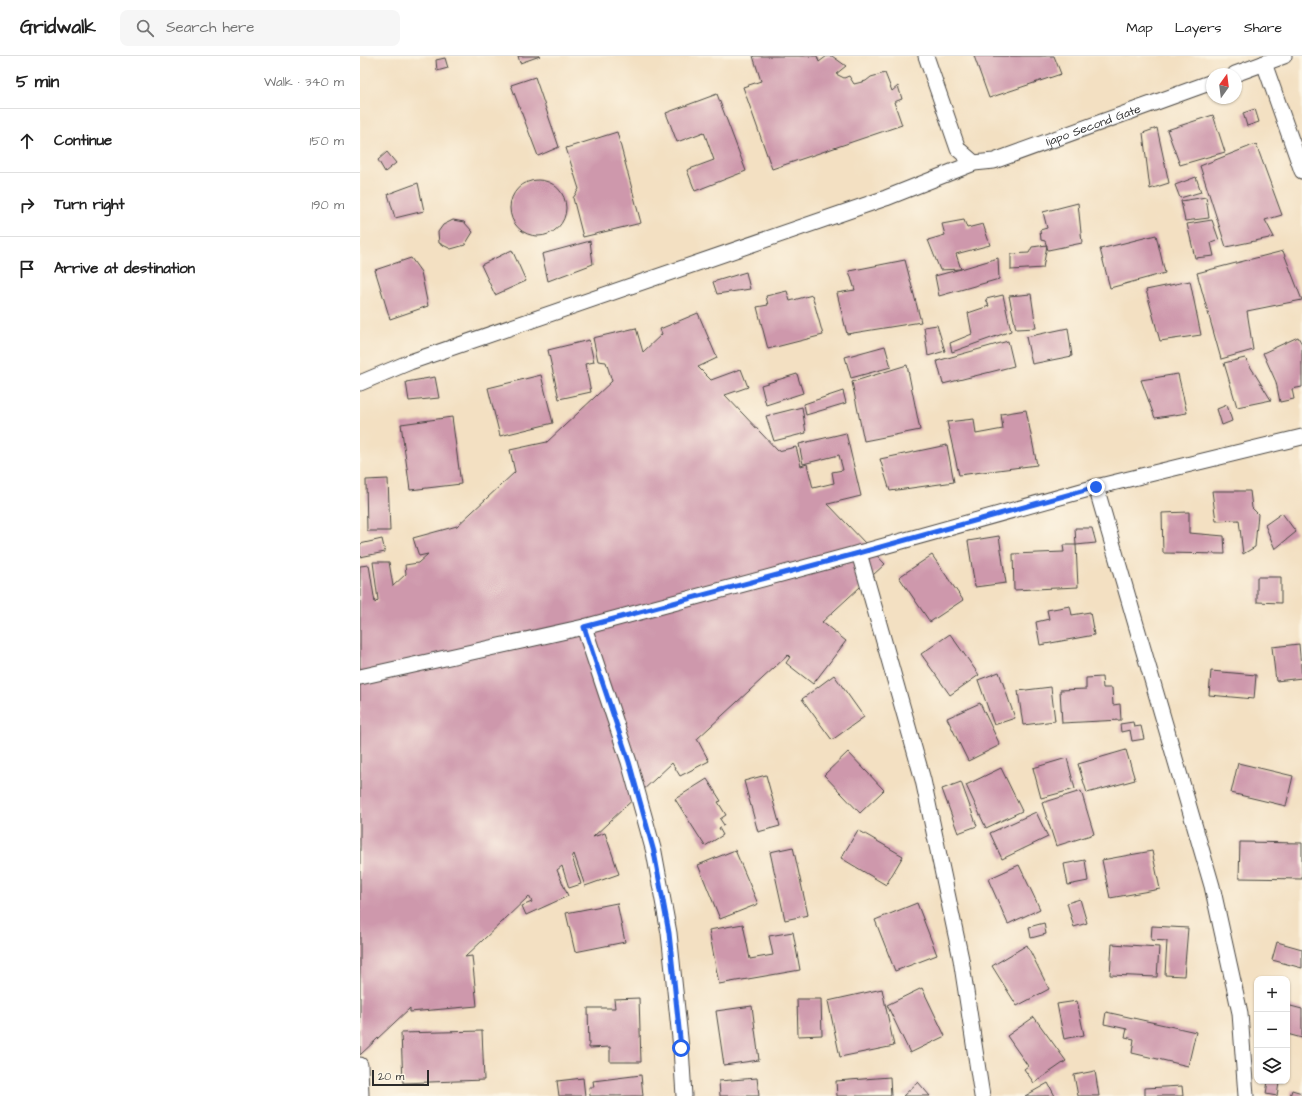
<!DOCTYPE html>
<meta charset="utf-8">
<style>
:root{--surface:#fff;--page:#f6f6f6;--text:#222;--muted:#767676;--line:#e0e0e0}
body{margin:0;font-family:"Architects Daughter",sans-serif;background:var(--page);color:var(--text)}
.controls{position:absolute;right:12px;bottom:12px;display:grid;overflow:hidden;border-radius:8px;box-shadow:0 1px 3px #0004}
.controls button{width:36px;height:36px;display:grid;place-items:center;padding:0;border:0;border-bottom:1px solid var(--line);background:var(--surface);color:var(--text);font:20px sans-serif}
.compass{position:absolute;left:846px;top:12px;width:36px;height:36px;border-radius:50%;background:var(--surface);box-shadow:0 1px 3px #0004;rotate:14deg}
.scale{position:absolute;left:12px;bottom:10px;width:57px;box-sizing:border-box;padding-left:4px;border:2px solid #2b2b2b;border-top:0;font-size:11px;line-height:14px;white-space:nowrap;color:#2b2b2b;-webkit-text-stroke:3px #fcf5e5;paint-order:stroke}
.stop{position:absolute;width:12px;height:12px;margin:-9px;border:3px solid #2563eb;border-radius:50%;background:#fff}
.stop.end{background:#2563eb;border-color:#fff;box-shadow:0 1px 4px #0008}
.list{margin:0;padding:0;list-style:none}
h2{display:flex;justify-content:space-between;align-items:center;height:52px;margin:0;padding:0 16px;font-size:17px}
h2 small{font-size:13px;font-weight:400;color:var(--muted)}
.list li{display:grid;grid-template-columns:26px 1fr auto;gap:12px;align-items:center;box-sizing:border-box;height:64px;padding:0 16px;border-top:1px solid var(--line)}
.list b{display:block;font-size:15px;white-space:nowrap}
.list em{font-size:13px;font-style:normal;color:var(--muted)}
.icon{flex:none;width:22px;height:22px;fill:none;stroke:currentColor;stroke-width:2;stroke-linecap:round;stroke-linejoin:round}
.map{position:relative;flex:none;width:942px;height:1040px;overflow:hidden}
header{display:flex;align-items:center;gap:24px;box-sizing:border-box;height:56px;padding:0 20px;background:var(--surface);border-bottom:1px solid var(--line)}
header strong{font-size:19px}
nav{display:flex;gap:22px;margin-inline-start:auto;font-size:14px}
.search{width:280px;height:36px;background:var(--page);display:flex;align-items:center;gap:10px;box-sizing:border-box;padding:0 14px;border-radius:8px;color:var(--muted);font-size:15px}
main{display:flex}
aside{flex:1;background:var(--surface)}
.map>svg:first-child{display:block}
.building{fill:#ce98ac}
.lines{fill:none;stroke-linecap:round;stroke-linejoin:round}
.minor-casing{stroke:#494642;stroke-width:17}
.minor{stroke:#fff;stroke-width:15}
.route{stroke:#2563eb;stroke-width:5}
.labels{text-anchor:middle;stroke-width:3;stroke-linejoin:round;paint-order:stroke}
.street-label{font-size:12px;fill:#2b2b2b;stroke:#fcf5e5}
</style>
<header>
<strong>Gridwalk</strong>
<div class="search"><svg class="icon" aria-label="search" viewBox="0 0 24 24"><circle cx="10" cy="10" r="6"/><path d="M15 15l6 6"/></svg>Search here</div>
<nav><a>Map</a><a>Layers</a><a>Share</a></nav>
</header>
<main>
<aside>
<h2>5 min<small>Walk · 340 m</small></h2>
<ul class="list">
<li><svg class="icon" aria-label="ahead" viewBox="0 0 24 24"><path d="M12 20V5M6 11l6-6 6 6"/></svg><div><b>Continue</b></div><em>150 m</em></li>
<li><svg class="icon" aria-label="right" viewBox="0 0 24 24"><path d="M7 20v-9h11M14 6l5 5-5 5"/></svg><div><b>Turn right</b></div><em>190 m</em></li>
<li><svg class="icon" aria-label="arrive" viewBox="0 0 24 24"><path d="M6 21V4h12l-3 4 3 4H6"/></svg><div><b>Arrive at destination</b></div></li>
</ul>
</aside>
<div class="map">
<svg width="942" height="1040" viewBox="0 0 942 1040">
<rect width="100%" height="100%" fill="#fcf5e5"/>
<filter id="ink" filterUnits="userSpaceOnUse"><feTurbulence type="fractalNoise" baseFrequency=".025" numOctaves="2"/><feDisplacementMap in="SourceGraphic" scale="8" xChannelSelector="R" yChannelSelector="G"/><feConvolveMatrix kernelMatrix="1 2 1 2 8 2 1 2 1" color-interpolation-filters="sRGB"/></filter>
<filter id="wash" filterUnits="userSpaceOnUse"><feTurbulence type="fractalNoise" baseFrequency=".012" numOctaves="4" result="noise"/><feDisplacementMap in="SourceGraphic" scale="16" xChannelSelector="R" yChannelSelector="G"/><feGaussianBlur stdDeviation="0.9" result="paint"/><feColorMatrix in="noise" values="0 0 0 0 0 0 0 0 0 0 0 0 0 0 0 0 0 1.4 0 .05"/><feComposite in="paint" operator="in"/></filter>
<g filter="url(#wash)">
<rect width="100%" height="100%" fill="#f3e0c2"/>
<g id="blocks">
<g class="building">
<path d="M158,0h22l-20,7z"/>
<path d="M393,0h64l2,6 8,-6h5l14,10 -10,8 8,4 5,-2 5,8 12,-3 5,-4 14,-4 7,18 6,-5 4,13 -8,3 8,23 -130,44 -29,-82 18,-6z"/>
<path d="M614,0h80l7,18 -72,24z"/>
<path d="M85,2l3,10 -11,3 -1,-11z"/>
<path d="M175,21l24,70 -21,9 -27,-71z"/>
<path d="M357,38l29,77 -51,20 -8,-21 27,-10 -10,-28 -27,10 -11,-29z"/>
<path d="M895,53l4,13 -12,4 -4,-13z"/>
<path d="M853,59l12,37 -45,13 -13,-35z"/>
<path d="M797,72l12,55 -19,6 -7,-56z"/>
<path d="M257,76l24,91 -58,14 -10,-39 6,-9 -13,-41z"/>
<path d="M896,88l26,71 -17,5 9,17 -48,10 -26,-81z"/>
<path d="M27,96l9,11 -11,9 -7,-12z"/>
<path d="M836,121l5,15 -21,6 -5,-13z"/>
<circle cx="178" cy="152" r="28"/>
<path d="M58,127l6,28 -29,7 -7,-24z"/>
<path d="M846,141l3,21 -24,3 -4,-20z"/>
<path d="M718,147l4,40 -34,7 -3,-9 -4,-1 -1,-10 7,-2 -4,-16z"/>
<path d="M93,164l11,2 9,10 -8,13 -14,4 -12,-6 -1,-11 5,-7z"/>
<path d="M604,164l3,8 16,-4 7,21 -34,9 5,15 37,-11 1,21 -60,17 -4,-20 26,-7 -21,1 -12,-30 17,-5 -3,-11z"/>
<path d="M852,164l7,20 -8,3 3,13 -19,2 -8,-34z"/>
<path d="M796,179l9,38 -55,15 -10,-39z"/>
<path d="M230,185l3,23 -45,17 -6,-27z"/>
<path d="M687,189l-4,23 -32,2v-16l18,-1 3,-6z"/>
<path d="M152,194l14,31 -31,14 -14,-30z"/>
<path d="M923,195l19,49 -55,11 6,39 -32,9 -24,-86z"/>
<path d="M51,202l10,14 7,34 -38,13 -15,-49z"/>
<path d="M545,204l16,62 -74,12 -10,-41 18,-3 -6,-19z"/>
<path d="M386,216l4,17 -33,5 -4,-12z"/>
<path d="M830,225l11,54 -41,6 -14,-51z"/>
<path d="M427,235l3,10 22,-6 11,40 -55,14 -11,-42 11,-2 -2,-9z"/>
<path d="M671,238l5,34 -20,1 -7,-33z"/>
<path d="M643,239l8,36 -59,21 -2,-9 22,-9 -4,-21 21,-7 -3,-7z"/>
<path d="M338,257l19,45 -19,9 13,13 30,-11 7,18 -23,8 53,56 18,-4 5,19 6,-2 6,24 21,-5 -2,-11 11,-2 -4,-15 -36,9 -4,-20 47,-11 15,63 -33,8 57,60 -63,58 24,19 -33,43 -27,-21 4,-6 -2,-2 -91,84 12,22 -29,15 -8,-13 -79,74 12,-4 14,41 -34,12 -11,-32 -2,3 9,27 -12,4 -7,-22 -5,4 11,26 -42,19 -4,-9 10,-4 -3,-6 -25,24v1l-2,1 -37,35 7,-1 5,50 -67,6v-4l-50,47v-489l9,-1 6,38 3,-3 -5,-38h16l4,24 13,-12 -1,-9 13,-2 10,-9 -9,2 -6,-18 44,-12 58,-54 -5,-22 37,-8 65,-61 -6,-19 -8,-1 -5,-23 43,-10 7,24 19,-18 -2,-5z"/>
<path d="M577,269l8,26 -17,5 -4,-29z"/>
<path d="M708,272l4,28 -40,8 -6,-27z"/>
<path d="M938,281l4,7v43l-10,2 2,10 -14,3 -4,-20 -13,-29z"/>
<path d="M229,284l5,22 -9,2 6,28 -32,7 -11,-49z"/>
<path d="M648,285l6,25 -71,18 -6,-23z"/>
<path d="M525,290l6,21 -40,11 -6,-21z"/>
<path d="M885,302l26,42 -34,7 -13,-44z"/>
<path d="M547,309l13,65 -56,11 -12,-59z"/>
<path d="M437,318l6,19 -37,12 -5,-20z"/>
<path d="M818,318l9,39 -32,5 -14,-38z"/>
<path d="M181,319l12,48 -53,13 -12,-48z"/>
<path d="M75,321l4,21 -30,3 -3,-19z"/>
<path d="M483,335l3,12 -40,12 -2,-11z"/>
<path d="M867,349l5,16 -10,4 -5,-16z"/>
<path d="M442,351l4,26 -32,8 -8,-25z"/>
<path d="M666,354l11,55 -78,10 -12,-53 27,-3 2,15 27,-5 -2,-15z"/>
<path d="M92,361l9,67 -51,6 -9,-66z"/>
<path d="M587,389l7,37 -64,9 -10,-32z"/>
<path d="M28,423l2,52h-23l-1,-51z"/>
<path d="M852,435h38l2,17 6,6 -3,33 -12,7 -4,-34 -23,1z"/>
<path d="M829,456v21l35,3 1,18 -62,-1 -1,-40z"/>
<path d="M922,457l14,19 -21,17 -10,-24z"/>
<path d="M715,472h17l4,15 -20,2z"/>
<path d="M639,480l7,47 -31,4 -7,-46z"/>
<path d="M22,483l3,13 -25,5v-13z"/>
<path d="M703,489h13l2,42 -64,3 -1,-36 51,-2z"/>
<path d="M572,499l31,45 -33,22 -31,-45z"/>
<path d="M897,521h24v26l-24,-1z"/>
<path d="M710,550l2,9 18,-3 4,23 -54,10 -4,-23 13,-3 -2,-9z"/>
<path d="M590,578l29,41 -29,20 -29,-41z"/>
<path d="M939,588l3,34 -26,3 -4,-34z"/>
<path d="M851,615l45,4 -2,24 -45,-4z"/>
<path d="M639,616l16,46 -21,7 -16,-45z"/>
<path d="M474,619l30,42 -32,23 -30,-41z"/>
<path d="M742,621l1,11h9l1,17 7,-1 1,16 -59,3 -2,-33 26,-1v-11z"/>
<path d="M691,631l4,34 -32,4 -5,-34z"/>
<path d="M620,647l20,42 -32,16 -21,-43z"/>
<path d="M773,666l1,5 7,-1 3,13 -12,2 -2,-11 -9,2 -1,-8z"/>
<path d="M766,694l9,30 -48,13 -9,-29z"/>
<path d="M488,696l36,38 -24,23 -36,-38z"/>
<path d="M707,702l8,31 -34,9 -8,-30z"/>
<path d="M878,707l55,13 -7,30 -55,-13z"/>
<path d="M641,712l21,43 -36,17 -20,-43z"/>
<path d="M406,719l14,51 -22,6 -14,-51z"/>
<path d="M347,723l14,22 -3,1 8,13 -6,4 4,6 -5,3 4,7 -18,11 -30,-47z"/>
<path d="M601,726l16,44 -19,7 -16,-44z"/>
<path d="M721,735l13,43 -38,12 -14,-43z"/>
<path d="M676,756l12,25 -46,22 -12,-26z"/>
<path d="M498,774l45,26 -17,29 -45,-27z"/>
<path d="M880,786l62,1v36l-63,-1z"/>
<path d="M433,791l15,68 -23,5 -15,-68z"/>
<path d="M375,794l23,54 -38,15 -22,-54z"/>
<path d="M792,795l8,38 -50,9 -8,-38z"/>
<path d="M725,804l3,21 -20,4 -4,-21z"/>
<path d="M659,809l21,44 -32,15 -20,-45z"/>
<path d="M720,843l7,24 -13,4 -7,-24z"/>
<path d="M257,847l8,39 -50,10 -9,-39z"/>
<path d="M557,847l20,52 -42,16 -20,-51z"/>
<path d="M684,867l2,11 -15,4 -2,-11z"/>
<path d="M383,868l7,35 23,-4 -4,-19 24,-4 7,38 -81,14 -10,-54z"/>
<path d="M792,870l36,2 -4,48 -19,-1 2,-34 -16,-1z"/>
<path d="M917,886l25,7v19l-30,-8z"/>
<path d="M752,888l47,3 -2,30 -47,-2z"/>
<path d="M667,889l22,44 -32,17 -25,-40z"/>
<path d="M562,932l23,48 -35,17 -23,-48z"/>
<path d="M522,933l12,57 -54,11 -12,-56z"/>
<path d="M279,942l2,64h-31v-15l-21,1 -1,-40h27l-1,-9z"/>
<path d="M437,943h24l1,36 -24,1z"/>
<path d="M717,945l7,34 -20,4 -7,-35z"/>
<path d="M927,949l15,4v29l-15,-4z"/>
<path d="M392,950l7,54 -35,5 -8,-54z"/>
<path d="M746,956l90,20 -8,34 -56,-13 2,-14 -9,-2 2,-8 -23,-5z"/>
<path d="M674,961l32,44 -32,22 -10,-14 4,-3 -21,-30z"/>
<path d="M122,975l2,49 -81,3 -2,-50z"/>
<path d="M735,1015l4,25h-21l-4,-21z"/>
<path d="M281,1019l2,21h-53l-1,-9h5l-1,-6z"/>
<path d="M530,1021l1,19h-54l-1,-15z"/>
<path d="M223,1022l2,18h-26l-2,-15z"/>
<path d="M397,1022l2,18h-39l-1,-15z"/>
<path d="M908,1025l11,2 -2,13 -11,-2z"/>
<path d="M558,1026l12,14h-27z"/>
<path d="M688,1027l7,13h-30z"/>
<path d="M822,1030l1,10h-38v-8z"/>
<path d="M932,1034l10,3v3h-12z"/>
</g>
</g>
</g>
<g filter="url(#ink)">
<use href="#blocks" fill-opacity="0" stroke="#494642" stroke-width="1"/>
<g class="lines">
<defs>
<g id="minor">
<path d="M566,0l32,93 16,14"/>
<path d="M904,7l38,108"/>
<path d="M875,18l49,-18"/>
<path id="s1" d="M0,327l50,-21 476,-164 88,-35 20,-2 218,-79"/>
<path d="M736,431l116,399 28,127 6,83"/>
<path d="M499,497l64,227 38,179 21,137"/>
<path d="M224,571l45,135 25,90 15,81 12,115 3,48"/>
<path d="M0,621l224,-50 275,-74 237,-66 206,-50"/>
<path d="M0,1009l1,31"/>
</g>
</defs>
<use href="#minor" class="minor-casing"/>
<use href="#minor" class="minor"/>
</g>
</g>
<g class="lines" filter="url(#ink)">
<path class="route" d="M321,992l-12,-115 -15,-81 -25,-90 -45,-135 275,-74 237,-66"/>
</g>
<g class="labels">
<g class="street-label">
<text dy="4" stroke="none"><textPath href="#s1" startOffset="778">Ijapo Second Gate</textPath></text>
</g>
</g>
</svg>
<div class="controls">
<button>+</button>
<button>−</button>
<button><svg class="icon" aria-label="layers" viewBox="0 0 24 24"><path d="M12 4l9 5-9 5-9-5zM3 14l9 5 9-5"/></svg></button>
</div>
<svg class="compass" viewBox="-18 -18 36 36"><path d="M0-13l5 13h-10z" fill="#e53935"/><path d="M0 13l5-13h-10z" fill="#767676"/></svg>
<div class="scale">20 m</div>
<div class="stop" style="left:321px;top:992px"></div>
<div class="stop end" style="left:736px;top:431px"></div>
</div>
</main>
